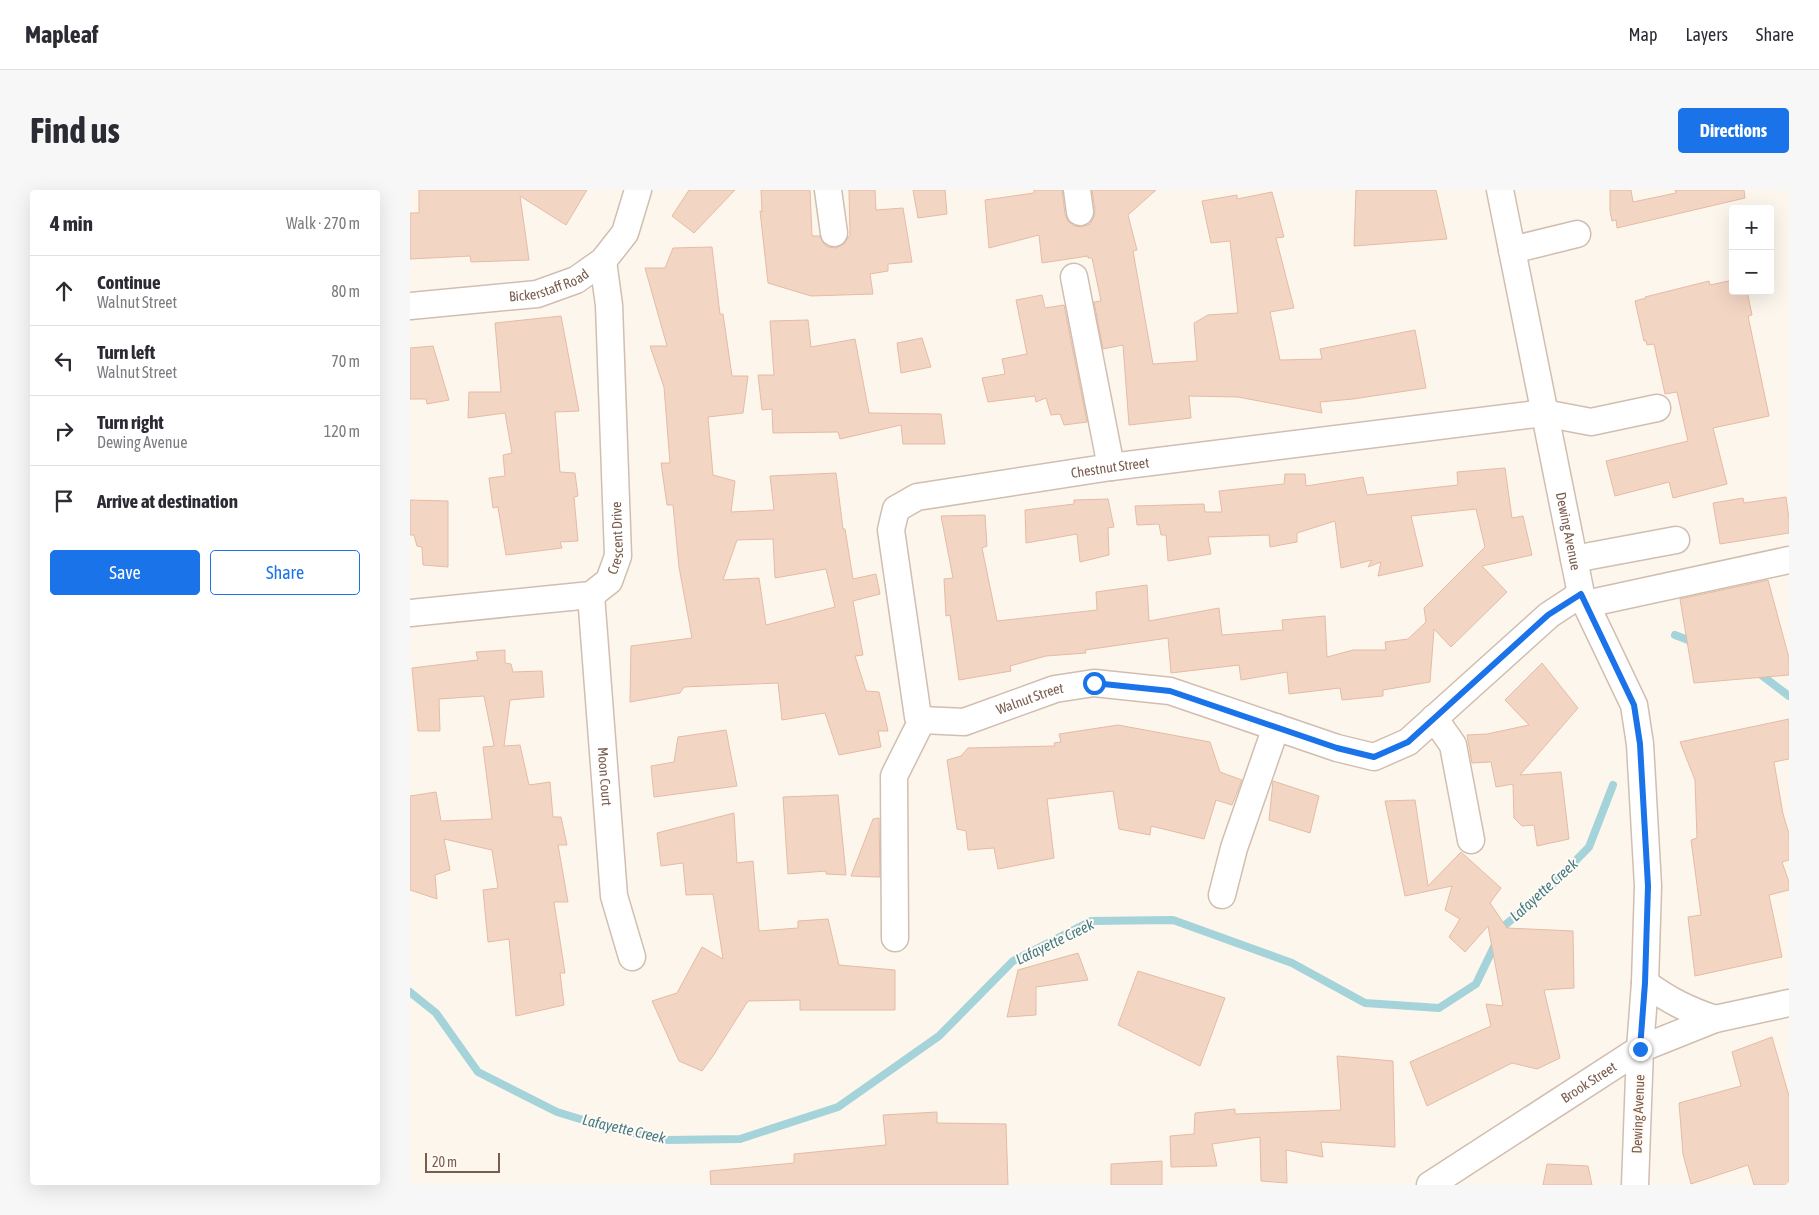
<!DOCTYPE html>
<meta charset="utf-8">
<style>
:root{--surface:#fff;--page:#f7f7f7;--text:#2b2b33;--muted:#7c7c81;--line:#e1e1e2;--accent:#1a73e8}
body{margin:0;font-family:"Asap Condensed",sans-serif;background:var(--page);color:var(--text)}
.controls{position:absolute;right:15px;top:15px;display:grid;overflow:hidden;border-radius:5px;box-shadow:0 5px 20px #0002}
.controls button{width:45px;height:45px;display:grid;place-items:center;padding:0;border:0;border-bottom:1px solid var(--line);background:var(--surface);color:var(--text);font:25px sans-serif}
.scale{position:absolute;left:15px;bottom:12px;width:75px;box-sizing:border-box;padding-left:5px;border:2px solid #7a5c4d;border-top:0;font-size:14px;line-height:18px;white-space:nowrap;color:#7a5c4d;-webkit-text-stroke:4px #fffaf3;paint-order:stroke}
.stop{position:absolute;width:15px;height:15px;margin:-11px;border:4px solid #1a73e8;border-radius:50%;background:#fff}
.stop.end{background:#1a73e8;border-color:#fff;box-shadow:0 1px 5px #0008}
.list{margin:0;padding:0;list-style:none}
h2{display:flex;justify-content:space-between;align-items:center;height:65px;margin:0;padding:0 20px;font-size:21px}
h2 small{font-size:16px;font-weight:400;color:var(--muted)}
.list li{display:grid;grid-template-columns:32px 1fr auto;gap:15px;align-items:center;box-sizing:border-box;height:70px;padding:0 20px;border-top:1px solid var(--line)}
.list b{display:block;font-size:19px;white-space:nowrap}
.list p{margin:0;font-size:16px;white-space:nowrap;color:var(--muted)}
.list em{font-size:16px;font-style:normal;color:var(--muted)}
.actions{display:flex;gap:10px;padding:15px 20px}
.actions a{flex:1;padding:11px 0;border:1px solid var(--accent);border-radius:5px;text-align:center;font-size:18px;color:var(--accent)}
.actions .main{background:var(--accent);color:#fff}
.icon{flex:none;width:28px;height:28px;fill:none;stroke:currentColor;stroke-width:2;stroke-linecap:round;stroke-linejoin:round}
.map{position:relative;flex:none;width:1379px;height:995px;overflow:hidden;border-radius:5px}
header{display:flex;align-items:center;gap:30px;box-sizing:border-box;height:70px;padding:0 25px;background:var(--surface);border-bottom:1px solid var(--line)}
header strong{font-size:24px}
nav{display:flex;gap:28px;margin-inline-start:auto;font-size:18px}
.intro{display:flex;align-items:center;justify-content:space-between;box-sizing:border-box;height:120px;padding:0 30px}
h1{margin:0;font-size:35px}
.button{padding:12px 22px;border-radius:5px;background:var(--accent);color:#fff;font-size:18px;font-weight:700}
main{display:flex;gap:30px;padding:0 30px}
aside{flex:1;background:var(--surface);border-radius:5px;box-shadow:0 5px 20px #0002}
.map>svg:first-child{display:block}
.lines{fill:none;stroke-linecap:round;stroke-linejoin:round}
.stream{stroke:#a5d3da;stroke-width:8}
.building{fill:#f3d5c3;stroke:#e6bba3;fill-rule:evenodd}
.minor-casing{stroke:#d1beb0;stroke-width:29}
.minor{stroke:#fff;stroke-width:26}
.route{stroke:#1a73e8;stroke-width:6}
.labels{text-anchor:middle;stroke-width:4;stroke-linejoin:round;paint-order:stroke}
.street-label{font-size:14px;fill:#7a5c4d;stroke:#fffaf3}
.water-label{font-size:15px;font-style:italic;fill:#437c86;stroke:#fffaf3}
</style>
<header>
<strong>Mapleaf</strong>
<nav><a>Map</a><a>Layers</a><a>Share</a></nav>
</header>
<div class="intro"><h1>Find us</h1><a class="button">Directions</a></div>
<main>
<aside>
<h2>4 min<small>Walk · 270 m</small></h2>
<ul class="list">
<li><svg class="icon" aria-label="ahead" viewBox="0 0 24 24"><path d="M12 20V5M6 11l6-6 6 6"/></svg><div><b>Continue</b><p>Walnut Street</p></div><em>80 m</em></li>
<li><svg class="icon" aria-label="left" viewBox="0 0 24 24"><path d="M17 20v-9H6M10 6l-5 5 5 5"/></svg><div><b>Turn left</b><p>Walnut Street</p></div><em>70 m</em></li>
<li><svg class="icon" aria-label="right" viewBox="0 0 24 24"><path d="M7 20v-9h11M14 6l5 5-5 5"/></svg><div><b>Turn right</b><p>Dewing Avenue</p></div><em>120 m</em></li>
<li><svg class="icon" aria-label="arrive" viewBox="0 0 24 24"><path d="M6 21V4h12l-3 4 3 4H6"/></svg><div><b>Arrive at destination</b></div></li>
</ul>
<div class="actions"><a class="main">Save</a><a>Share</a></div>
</aside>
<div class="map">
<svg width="1379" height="995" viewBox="0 0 1379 995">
<rect width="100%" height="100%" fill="#fdf6ec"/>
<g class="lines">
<g class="stream">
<path d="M1265,445l21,8"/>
<path d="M1346,481l33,25"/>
<path d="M0,802l26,21 42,59 79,40 49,15 61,13 73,-1 98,-32 101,-71 74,-75 78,-40 82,-1 119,43 73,40 74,5 37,-24 28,-58 45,-38 40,-41 24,-62"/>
</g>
</g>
<g class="building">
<path d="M9,0h168l-21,35 -46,-29 9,64 -58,2 -1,-6 -60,3v-46h9z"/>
<path d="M279,0h46l-41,43 -22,-17z"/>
<path d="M351,0h49l2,46h8l3,7 5,4 8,1 8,-4 6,-9 -1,-45h26l1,20 27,-2 9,54 -24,2v7l-18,3 3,20 -62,2 -43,-13 -8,-72 2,1z"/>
<path d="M503,0h32l2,24 -29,4z"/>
<path d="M624,0h28l3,24 3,7 6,5 8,1 8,-3 4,-7 1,-7 -3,-20h64l-28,25 9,35 -4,1 20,113 44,-3 -3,-38 14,-8 30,-2 -8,-72 -19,2 -9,-42 35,-6v4l35,-7 12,45 -8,1 18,70 -24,4 10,48 42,-1 -2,-10 95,-19 11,58 -73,11 -33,3 2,11 -84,-16 -49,-1 2,22 -62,7 -6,-80 -20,4 -9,-47 7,-1 -9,-43h-4v-2l-46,7 -3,-28 -50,13 -4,-48 49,-7z"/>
<path d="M946,0h80l11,49 -93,7z"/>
<path d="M1200,0h21l2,12 43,-9 -1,-3h69l1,8 -128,30 -1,-8 -4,1 -2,-10z"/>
<path d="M302,57l8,67h3l9,62h16l-5,37 -35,4 5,58 22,6 -4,31 43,-2 -4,-34 66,-3 7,56h2l8,50 23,-5 4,20 -27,7 10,54 -8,1 11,35 13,1 9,39h-10l3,16 -42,8 -14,-42 -43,7 -4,-37 -94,4 -4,6 -50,9 1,-56 61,-8 -13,-71 -6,-62h-6l-6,-42h9l-6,-76 -14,-41h17l-22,-78h20l8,-20zM363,349l2,39 51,-9 9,38 -69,18 -7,-47 -36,2 14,-40z"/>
<path d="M1323,90v11h14l5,24 -4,1 21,100 -56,12 14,56 -54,14 -4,-16 -54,14 -9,-35 82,-20 -11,-49 -12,2 -11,-50 -7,1 -1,-4h-2l-9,-40 11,-3 -1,-1 64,-16 1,4z"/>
<path d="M632,105l3,13 19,-3 23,117 -23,3 -4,-11 -9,1 -5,-17 -10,4 -1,-6 -47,6 -6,-24 23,-4 -3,-15 25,-5 -11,-54z"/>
<path d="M151,126l18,95 -24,1 5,60 15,1 3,23 -4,1 4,44 -18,1 2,6 -56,7 -8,-48 -5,1 -4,-30 16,-2 -2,-21 9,-2 -7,-40 -37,5 1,-26h32l-6,-69z"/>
<path d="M398,130l3,27 44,-8 14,74 72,1 4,30h-42l-2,-19 -61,14 -2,-7 -65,1 -1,-24 -10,1 -4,-35h16l-4,-54z"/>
<path d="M512,148l9,29 -30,6 -4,-30z"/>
<path d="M23,156l16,54 -22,4 -1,-5h-16v-51z"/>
<path d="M1095,278l7,50 11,-2 9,39 -50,11 25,26 -56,55 -17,-18 -4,53 -47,8v6l-41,4 -2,-12 -51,6 -2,-22 -46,8 -2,-15 -68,8 -3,-35 -83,12 1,3 -40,3 -36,10 1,5 -52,9 -9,-65 -4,1 -2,-37 9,-1 -12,-62 44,-1 2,31 -5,2 15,73 100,-11 -1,-18 51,-7 2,36 70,-13 3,27 61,-5 -1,-10 43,-4 2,41 26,-7h33l-1,-8 23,-3 18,-17 -2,-14 61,-61 -9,-38 -65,7 12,50 -45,10 3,-14 -13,5 4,-7 -31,8 -6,-47 -38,12v9l-27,5 -1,-12 -61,2 3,17 -43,7 -2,-26h-5l-2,-11 -22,1 -2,-19 69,-2 1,8h17l-3,-21 65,-7 1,-10h20l1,12 57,-9 4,18 91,-10 -1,-13z"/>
<path d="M1376,307l3,22v14l-69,11 -7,-41 30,-5 1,5z"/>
<path d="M698,309l6,28 -6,1 1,27 -29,7 -3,-28 -51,9 -1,-33 49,-6v-4z"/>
<path d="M0,310l38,1v66l-25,-2 -1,-18 -5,-1 -3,-11h-4z"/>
<path d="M1358,390l21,78v17l-95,8 -14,-84z"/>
<path d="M95,460v13l6,1 2,8 29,-1 2,26 -34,3 -6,46 16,-1 9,40 21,-3 3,35h8l6,28h-9l10,57h-14l11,71h-5l4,32 -48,11 -7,-77 -21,3 -5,-52 15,-2 -6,-38 -48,-11 6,31 -15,5 2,24 -27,-9v-94l26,-4 5,29 51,-2 -9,-72 11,-1 -10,-50 -45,3 1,32h-22l-6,-63 66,-8 -2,-8z"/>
<path d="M1132,473l36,45 -58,67 41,-3 8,67 -32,7 -3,-21 -12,1 -8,-8 -1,-34 -17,3 -5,-25 -19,1 -5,-28 20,-1 42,-9 -24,-25z"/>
<path d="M1379,529v40l-15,3 9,52 6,20v26l-7,2 7,20v8l-20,5 13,62 -87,19 -7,-59 13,-2 -10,-75 6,-2 -2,-58 -15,-38z"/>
<path d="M708,535l92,17 10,30 22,8 -10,25 -16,-5 -12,39 -53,-13 -1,9 -31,-6 -6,-38 -66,8 7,59 -56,11 -4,-21 -26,2 -2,-19 -9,-2 -10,-69 14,-4 7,-8 87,-2 -1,-3 7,-1 -2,-8z"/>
<path d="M316,540l11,56 -83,11 -3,-31 23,-4 4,-25z"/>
<path d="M863,591l46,15 -9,37 -41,-13z"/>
<path d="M428,605l8,80 -20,-1v-3l-38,3 -5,-77z"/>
<path d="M1005,610l13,86 33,-34 40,36 -11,15 17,25 66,3 1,57 -30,2 16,68 -23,11 -25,-6 -85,43 -17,-44 81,-36 -5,-22 17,2 -15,-80 -23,26 -16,-15 11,-18 -15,-9 7,-24 -47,10 -20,-95z"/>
<path d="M324,623l3,50 16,-2 6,70 39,-3v-7l30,-2 11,46 56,5v40h-95v-10l-52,1 -35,55 -11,15 -23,-10 -27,-60 25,-8 25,-46 21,12 -10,-65 -27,1 -3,-32 -22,3 -4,-33z"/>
<path d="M469,628l1,59 -29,-1 22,-57z"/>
<path d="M668,763l10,27 -52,7v28l-29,2 11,-47z"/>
<path d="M728,781l87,27 -25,68 -82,-41z"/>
<path d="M1362,847l17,59v89h-35l-6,-20 -57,19 -8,-30 -4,-51 62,-17 -9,-34z"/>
<path d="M927,866l56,5 2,86 -74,-5 2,15 -37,-7 1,33 -26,-2 -1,-44 -48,7 5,22 -46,1 -1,-31 24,-2 1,-21 40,-4v5l106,-4z"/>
<path d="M527,922v11l69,1 2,61h-297l-1,-14 84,-8v-9l92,-9 -3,-30z"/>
<path d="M752,971v24h-51v-21z"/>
<path d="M1137,974l41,2 4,19h-49z"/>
</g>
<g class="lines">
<defs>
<g id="minor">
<path d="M418,0l6,43"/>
<path d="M667,0l3,22"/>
<path id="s1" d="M1090,0l81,404 53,111 6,39 8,142 -3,97 -5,66 -5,136"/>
<path d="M1102,60l65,-16"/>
<path d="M664,87l37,190"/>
<path id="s2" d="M0,116l127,-12 39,-14 27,-19 22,-28 13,-43"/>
<path d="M1164,369l102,-19"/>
<path id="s3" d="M181,405l23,301 18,61"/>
<path d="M1176,414l203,-44"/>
<path id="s4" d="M0,423l181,-18 18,-14 9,-25 -9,-251 -6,-44"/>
<path d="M1024,528l19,27 18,95"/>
<path id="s5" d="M512,530l-4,-3 -27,-187 5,-21 21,-12 194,-30 433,-54 47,9 66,-14"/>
<path id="s6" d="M512,530l42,2 91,-33 39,-6 76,8 167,57 37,9 34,-15 141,-127 32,-21"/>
<path d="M812,705l12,-47 42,-121"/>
<path d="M485,748l-1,-162 28,-56"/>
<path d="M1235,793c25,18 41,26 70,36"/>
<path id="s7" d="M1020,995l210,-136 75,-30 74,-16"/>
</g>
</defs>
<use href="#minor" class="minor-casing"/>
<use href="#minor" class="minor"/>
</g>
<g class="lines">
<path class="route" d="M684,493l76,8 167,57 37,9 34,-15 140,-127 33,-21 53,111 6,39 8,142 -3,97 -5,66"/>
</g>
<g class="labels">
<g class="street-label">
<text dy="5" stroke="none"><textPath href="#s2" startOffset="141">Bickerstaff Road</textPath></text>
<text dy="5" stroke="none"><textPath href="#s5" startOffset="435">Chestnut Street</textPath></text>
<text dy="5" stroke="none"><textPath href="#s1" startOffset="348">Dewing Avenue</textPath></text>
<text dy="5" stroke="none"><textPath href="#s4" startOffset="249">Crescent Drive</textPath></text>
<text dy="5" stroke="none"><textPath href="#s6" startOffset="112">Walnut Street</textPath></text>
<text dy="5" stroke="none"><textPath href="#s3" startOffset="182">Moon Court</textPath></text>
<text dy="5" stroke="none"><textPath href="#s7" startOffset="189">Brook Street</textPath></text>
<text transform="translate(1228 924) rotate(-88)" y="5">Dewing Avenue</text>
</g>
<g class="water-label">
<text transform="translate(1134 700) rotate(-42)" y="5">Lafayette Creek</text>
<text transform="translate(645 752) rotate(-26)" y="5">Lafayette Creek</text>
<text transform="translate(214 939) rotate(13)" y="5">Lafayette Creek</text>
</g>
</g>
</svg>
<div class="controls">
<button>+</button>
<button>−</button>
</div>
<div class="scale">20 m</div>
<div class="stop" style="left:684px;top:493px"></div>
<div class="stop end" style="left:1230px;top:859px"></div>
</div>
</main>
